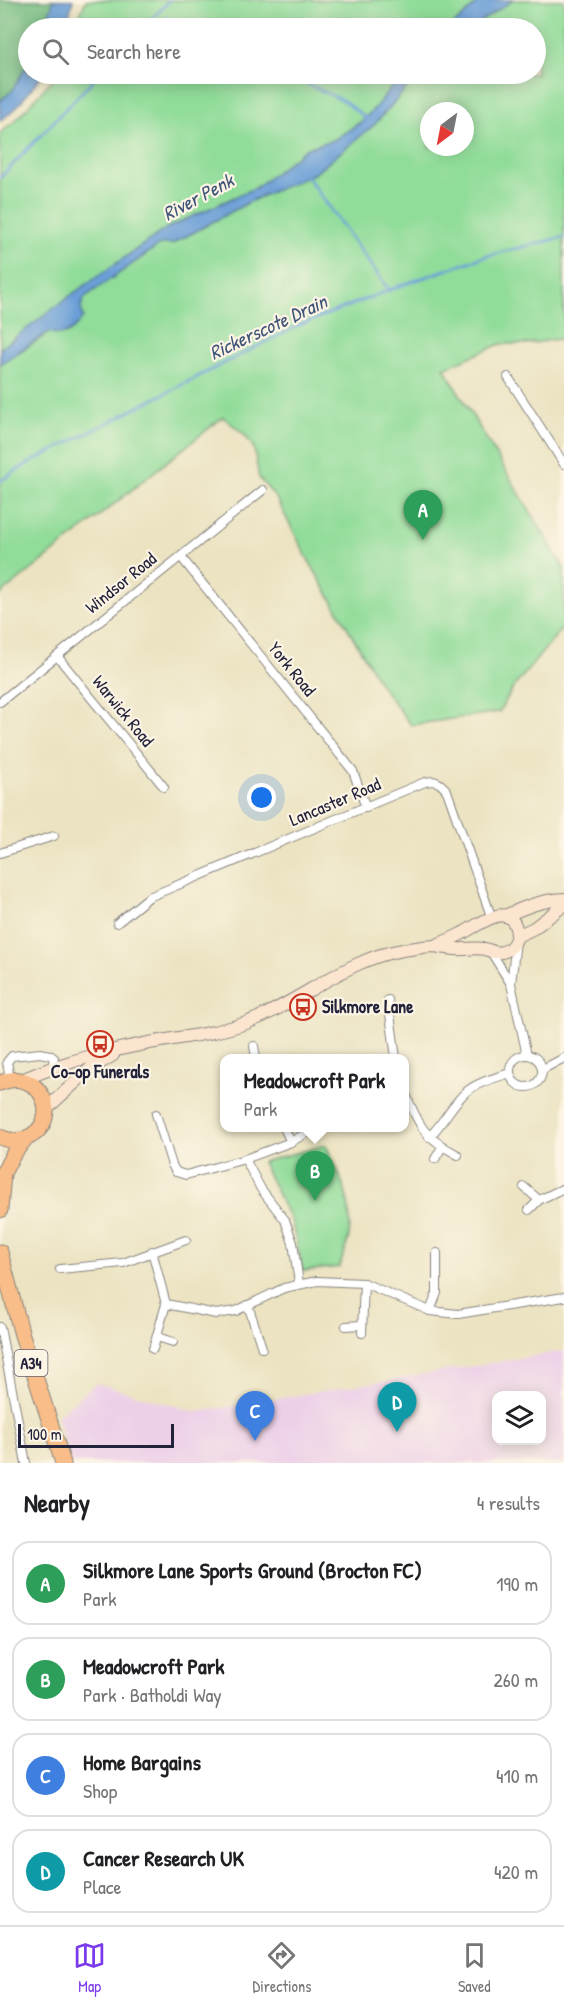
<!DOCTYPE html>
<meta charset="utf-8">
<style>
:root{--surface:#fff;--page:#f2f2f2;--text:#202124;--muted:#757577;--line:#e0e0e0;--accent:#7c3aed}
body{margin:0;font-family:"Patrick Hand",sans-serif;background:var(--page);color:var(--text)}
.controls{position:absolute;right:18px;bottom:18px;display:grid;overflow:hidden;border-radius:12px;box-shadow:0 3px 15px #0003}
.controls button{width:54px;height:54px;display:grid;place-items:center;padding:0;border:0;border-bottom:2px solid var(--line);background:var(--surface);color:var(--text);font:30px sans-serif}
.compass{position:absolute;left:420px;top:102px;width:54px;height:54px;border-radius:50%;background:var(--surface);box-shadow:0 3px 15px #0003;rotate:212deg}
.scale{position:absolute;left:18px;bottom:15px;width:156px;box-sizing:border-box;padding-left:6px;border:3px solid #22223b;border-top:0;font-size:16px;line-height:21px;white-space:nowrap;color:#22223b;-webkit-text-stroke:4px #fcf5e5;paint-order:stroke}
.you{position:absolute;left:262px;top:798px;width:21px;height:21px;margin:-15px;border:4px solid #fff;border-radius:50%;background:#1a73e8;box-shadow:0 0 0 9px #1a73e833}
.badge{display:grid;place-items:center;width:39px;height:39px;border-radius:50%;background:var(--accent);color:#fff;font-size:20px;font-weight:700}
.pin{position:absolute;translate:-50% -50px;filter:drop-shadow(0 2px 3px #0008)}
.pin::after{content:'';position:absolute;top:32px;width:21px;height:18px;background:inherit;clip-path:polygon(0 0,100% 0,50% 100%)}
.popup{position:absolute;left:220px;top:1054px;width:189px;height:78px;box-sizing:border-box;display:grid;place-content:center;border-radius:12px;background:var(--surface);filter:drop-shadow(0 2px 4px #0005);font-size:20px;white-space:nowrap;color:var(--muted)}
.popup b{font-size:22px;color:var(--text)}
.popup::after{content:'';position:absolute;left:50%;top:100%;margin-left:-12px;border:12px solid transparent;border-top-color:var(--surface)}
.list{margin:0;padding:0;list-style:none}
h2{display:flex;justify-content:space-between;align-items:center;height:78px;margin:0;padding:0 24px;font-size:26px}
h2 small{font-size:20px;font-weight:400;color:var(--muted)}
.list li{display:grid;grid-template-columns:39px 1fr auto;gap:18px;align-items:center;box-sizing:border-box;height:84px;margin:0 12px 12px;padding:0 12px;border:2px solid var(--line);border-radius:18px}
.list b{display:block;font-size:22px;white-space:nowrap}
.list p{margin:0;font-size:20px;white-space:nowrap;color:var(--muted)}
.list em{font-size:20px;font-style:normal;color:var(--muted)}
.icon{flex:none;width:33px;height:33px;fill:none;stroke:currentColor;stroke-width:2;stroke-linecap:round;stroke-linejoin:round}
.map{position:relative;flex:none;width:564px;height:1463px;overflow:hidden}
.search{position:absolute;background:var(--surface);box-shadow:0 3px 15px #0003;left:18px;right:18px;top:18px;height:66px;display:flex;align-items:center;gap:15px;box-sizing:border-box;padding:0 21px;border-radius:33px;color:var(--muted);font-size:22px}
.sheet{height:462px;background:var(--surface)}
nav{display:flex;justify-content:space-around;align-items:center;box-sizing:border-box;height:84px;border-top:2px solid var(--line);background:var(--surface);font-size:16px;color:var(--muted)}
nav a{display:grid;justify-items:center;gap:3px}
nav .on{color:var(--accent)}
.map>svg:first-child{display:block}
.built{fill:#edd0e8;fill-rule:evenodd}
.green{fill:#90dc99;stroke:#597f6a;stroke-width:1.5;fill-rule:evenodd}
.forest{fill:#74bc81;stroke:#4b6f5e;stroke-width:1.5}
.water{fill:#6b9fd7;stroke:#466089;stroke-width:1.5}
.lines{fill:none;stroke-linecap:round;stroke-linejoin:round}
.stream{stroke:#6b9fd7;stroke-width:3}
.street-casing{stroke:#86827e;stroke-width:10}
.secondary-casing{stroke:#86827e;stroke-width:14}
.highway-casing{stroke:#86827e;stroke-width:17}
.street{stroke:#fff;stroke-width:8}
.secondary{stroke:#fce5cf;stroke-width:12}
.highway{stroke:#f8bd88;stroke-width:15}
.labels{text-anchor:middle;stroke-width:4.5;stroke-linejoin:round;paint-order:stroke}
.shield{fill:#fcf5e5;stroke:#63616e;stroke-width:1.5}
.shield-label{font-size:16px;font-weight:bold;fill:#22223b}
.street-label{font-size:18px;fill:#22223b;stroke:#fcf5e5}
.poi-label{font-size:18px;font-weight:bold;fill:#22223b;stroke:#fcf5e5;text-anchor:start}
.water-label{font-size:20px;font-style:italic;fill:#3f5479;stroke:#fcf5e5}
</style>
<div class="map">
<svg width="564" height="1463" viewBox="0 0 564 1463">
<rect width="100%" height="100%" fill="#fcf5e5"/>
<filter id="ink" filterUnits="userSpaceOnUse"><feTurbulence type="fractalNoise" baseFrequency=".0167" numOctaves="2"/><feDisplacementMap in="SourceGraphic" scale="12" xChannelSelector="R" yChannelSelector="G"/><feConvolveMatrix kernelMatrix="1 2 1 2 8 2 1 2 1" color-interpolation-filters="sRGB"/></filter>
<filter id="wash" filterUnits="userSpaceOnUse"><feTurbulence type="fractalNoise" baseFrequency=".008" numOctaves="4" result="noise"/><feDisplacementMap in="SourceGraphic" scale="24" xChannelSelector="R" yChannelSelector="G"/><feGaussianBlur stdDeviation="1.35" result="paint"/><feColorMatrix in="noise" values="0 0 0 0 0 0 0 0 0 0 0 0 0 0 0 0 0 1.4 0 .05"/><feComposite in="paint" operator="in"/></filter>
<g filter="url(#wash)">
<rect width="100%" height="100%" fill="#ebe3c1"/>
<path class="built" d="M564,1351v112h-493l-14,-47 39,-33 100,29zM496,1396h46v44h-46z"/>
<g class="green">
<path d="M86,0h395l-31,28h-375z"/>
<path d="M513,0h51v338l-37,6h-27l-56,24 120,200v58l-51,62 -14,24 -88,13 -29,-38 -73,-126 -33,-63 -17,-20 -5,-30 -9,-13 -22,-18 -223,178v-231c23,-15 75,-43 85,-67l76,-53h11l79,-43 64,-28 59,-48 45,-51h117v-46h-65zM429,111h36v36h-36z"/>
<path d="M55,74h347l-27,34 -15,14 -26,18 -27,8 -50,39 -90,41 -93,65 -74,56v-216l16,-13 36,-40z"/>
<path d="M326,1145c13,28 28,58 23,90 -2,11 -7,22 -9,32l-37,4 -11,-48 -30,-61z"/>
</g>
<path class="forest" d="M0,0h54l-10,28h-16v35l-16,28 -12,10z"/>
<g class="water">
<path d="M54,0h19l-7,28h-22z"/>
<path d="M481,0h32l-42,28h-21z"/>
<path d="M28,63v11h15l-28,35 -15,12v-20l12,-10z"/>
<path d="M402,74h17l-45,51 -59,48 -64,28 -79,43h-11l-76,53 -4,10 2,11c-11,14 -17,20 -34,14l-49,32v-15l74,-56 93,-65 90,-41 50,-39 27,-8 26,-17 15,-15z"/>
</g>
<g class="lines">
<g class="stream">
<path d="M167,18l22,10"/>
<path d="M143,28l27,-28"/>
<path d="M285,74l59,27 23,18"/>
<path d="M306,175l83,115"/>
<path d="M0,178l99,-104"/>
<path d="M0,481l29,-18 268,-137 108,-42 81,-28 78,-19"/>
</g>
</g>
</g>
<g filter="url(#ink)">
<g class="lines">
<defs>
<g id="street">
<path d="M508,377l56,87"/>
<path d="M181,557l172,214 13,37"/>
<path d="M57,656l107,131"/>
<path d="M0,702l263,-212"/>
<path d="M0,853l54,-17"/>
<path d="M117,923l32,-26 276,-115c11,-2 15,0 22,9l44,125"/>
<path d="M491,952l20,32 16,71"/>
<path d="M511,984l5,-43"/>
<path d="M388,1000l8,58"/>
<path d="M254,1046l2,12"/>
<circle cx="526" cy="1071" r="16"/>
<path d="M543,1069l21,-11"/>
<path d="M9,1073l-2,-11 5,-6 28,-3 10,2 4,3 -2,9"/>
<path d="M405,1092c14,35 20,46 53,63"/>
<path d="M156,1114l16,51 4,7 10,3 59,-16 46,-17 24,-14"/>
<path d="M284,1128l7,14"/>
<path d="M429,1137c14,-13 22,-32 37,-45 12,-10 29,-14 44,-19"/>
<path d="M245,1159l16,30 24,31 8,23 6,40"/>
<path d="M435,1159l7,-12"/>
<path d="M524,1187l15,13"/>
<path d="M529,1210l10,-10 25,-12"/>
<path d="M152,1251l14,53 -13,45"/>
<path d="M60,1269l63,-6 63,-23"/>
<path d="M166,1304l50,10 20,-3 48,-23 33,-7 47,2 66,28 28,3 106,-17"/>
<path d="M248,1305l14,43"/>
<path d="M430,1311l7,-18v-40"/>
<path d="M346,1326l16,-1"/>
<path d="M0,1327l26,136"/>
<path d="M362,1333l2,-50"/>
<path d="M157,1337l16,5"/>
</g>
<g id="secondary">
<path d="M505,916c20,-9 37,-16 59,-17"/>
<path d="M517,936l17,-8 30,-23"/>
<path d="M22,1080c39,-17 80,-28 122,-36 35,-7 68,-9 102,-21 52,-19 101,-65 157,-73 10,-1 21,-4 31,-4 8,1 16,3 23,3 9,1 19,-2 27,0 7,1 10,5 18,3 10,-2 17,-13 14,-24 -8,-28 -39,-2 -53,5 -9,5 -19,9 -29,13"/>
<path d="M46,1109l44,-40 23,-14"/>
</g>
<g id="highway">
<path d="M0,1083c40,-18 65,38 27,55 -8,4 -19,3 -27,-1"/>
<path d="M0,1210l3,-37 11,-20 11,-14"/>
<path d="M0,1252l22,83 41,128"/>
</g>
</defs>
<use href="#street" class="street-casing"/>
<use href="#secondary" class="secondary-casing"/>
<use href="#highway" class="highway-casing"/>
<use href="#street" class="street"/>
<use href="#secondary" class="secondary"/>
<use href="#highway" class="highway"/>
</g>
</g>
<defs>
<symbol id="bus-ring" viewBox="-11 -11 22 22"><circle r="9.5" fill="#fcf5e5" stroke="#c8321e" stroke-width="1.5"/><path d="M-5-6H5V4H4V6H2V4H-2V6H-4V4H-5ZM-3.5-4V0h7V-4ZM-3.5 1.2v1.5H-2V1.2ZM2 1.2v1.5H3.5V1.2Z" fill="#c8321e"/></symbol>
</defs>
<g fill-rule="evenodd">
<use href="#bus-ring" x="288" y="992" width="30" height="30"/>
<use href="#bus-ring" x="85" y="1029" width="30" height="30"/>
</g>
<g class="labels">
<rect class="shield" x="14.5" y="1350" width="33" height="26" rx="4.5"/>
<g class="shield-label">
<text x="31" y="1369">A34</text>
</g>
<g class="street-label">
<text transform="translate(121 583) rotate(-39)" y="6">Windsor Road</text>
<text transform="translate(292 669) rotate(51)" y="6">York Road</text>
<text transform="translate(123 711) rotate(51)" y="6">Warwick Road</text>
<text transform="translate(335 802) rotate(-23)" y="6">Lancaster Road</text>
</g>
<g class="poi-label">
<text x="322" y="1013">Silkmore Lane</text>
<text x="100" y="1078" text-anchor="middle">Co-op Funerals</text>
</g>
<g class="water-label">
<text transform="translate(198 197) rotate(-28)" y="7">River Penk</text>
<text transform="translate(268 327) rotate(-25)" y="7">Rickerscote Drain</text>
</g>
</g>
</svg>
<div class="controls">
<button><svg class="icon" aria-label="layers" viewBox="0 0 24 24"><path d="M12 4l9 5-9 5-9-5zM3 14l9 5 9-5"/></svg></button>
</div>
<svg class="compass" viewBox="-18 -18 36 36"><path d="M0-13l5 13h-10z" fill="#e53935"/><path d="M0 13l5-13h-10z" fill="#757577"/></svg>
<div class="scale">100 m</div>
<div class="you"></div>
<div class="pin badge" style="left:423px;top:540px;background:#2e9e5b">A</div>
<div class="pin badge" style="left:315px;top:1201px;background:#2e9e5b">B</div>
<div class="popup"><b>Meadowcroft Park</b>Park</div>
<div class="pin badge" style="left:255px;top:1441px;background:#3f7fe0">C</div>
<div class="pin badge" style="left:397px;top:1432px;background:#0f9aa8">D</div>
<div class="search"><svg class="icon" aria-label="search" viewBox="0 0 24 24"><circle cx="10" cy="10" r="6"/><path d="M15 15l6 6"/></svg>Search here</div>
</div>
<section class="sheet">
<h2>Nearby<small>4 results</small></h2>
<ul class="list">
<li><span class="badge" style="background:#2e9e5b">A</span><div><b>Silkmore Lane Sports Ground (Brocton FC)</b><p>Park</p></div><em>190 m</em></li>
<li><span class="badge" style="background:#2e9e5b">B</span><div><b>Meadowcroft Park</b><p>Park · Batholdi Way</p></div><em>260 m</em></li>
<li><span class="badge" style="background:#3f7fe0">C</span><div><b>Home Bargains</b><p>Shop</p></div><em>410 m</em></li>
<li><span class="badge" style="background:#0f9aa8">D</span><div><b>Cancer Research UK</b><p>Place</p></div><em>420 m</em></li>
</ul>
</section>
<nav>
<a class="on"><svg class="icon" aria-label="map" viewBox="0 0 24 24"><path d="M3 6l6-2 6 2 6-2v14l-6 2-6-2-6 2zM9 4v14M15 6v14"/></svg>Map</a>
<a><svg class="icon" aria-label="directions" viewBox="0 0 24 24"><path d="M12 3l9 9-9 9-9-9zM9 14v-3h6M13 9l2 2-2 2"/></svg>Directions</a>
<a><svg class="icon" aria-label="saved" viewBox="0 0 24 24"><path d="M7 4h10v16l-5-4-5 4z"/></svg>Saved</a>
</nav>
